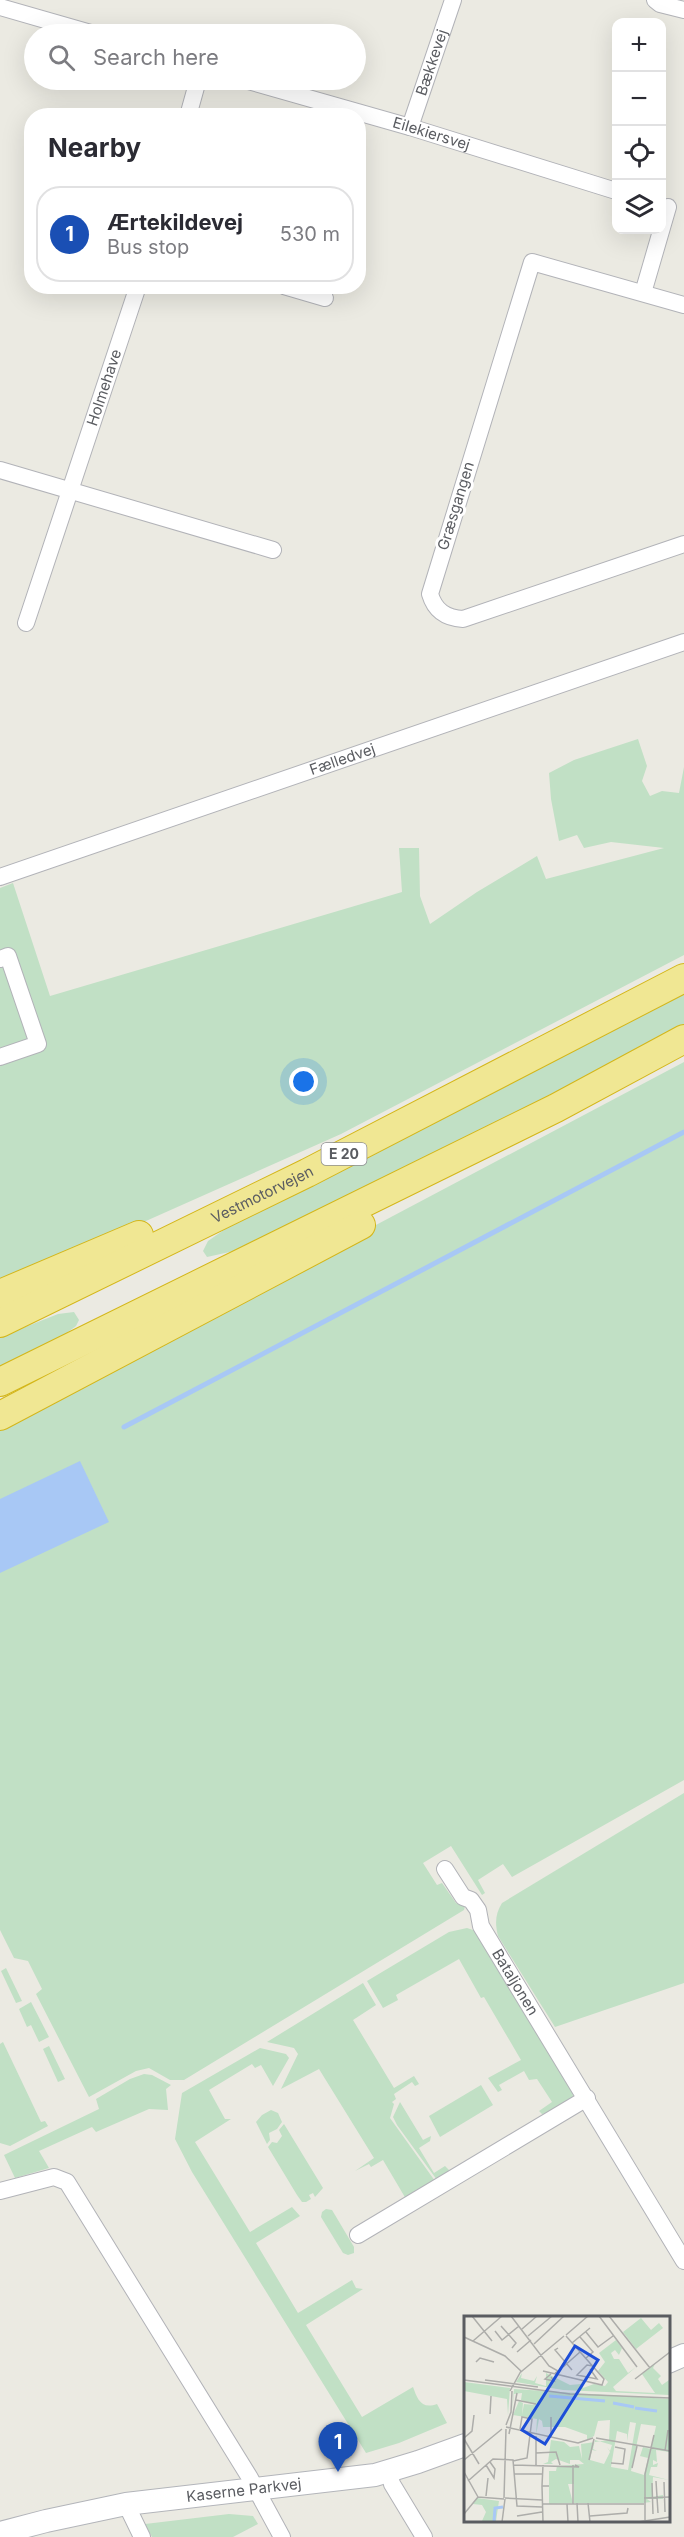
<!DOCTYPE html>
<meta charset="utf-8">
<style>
:root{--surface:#fff;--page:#f2f2f3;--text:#2b2b33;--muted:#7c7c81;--line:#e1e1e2;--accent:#7c3aed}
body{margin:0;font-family:Inter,sans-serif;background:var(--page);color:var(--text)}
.controls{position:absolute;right:18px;top:18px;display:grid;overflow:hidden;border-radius:12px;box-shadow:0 6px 24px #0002}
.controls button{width:54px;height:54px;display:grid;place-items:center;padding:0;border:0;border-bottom:2px solid var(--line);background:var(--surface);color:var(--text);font:30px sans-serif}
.you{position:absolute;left:304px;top:1082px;width:21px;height:21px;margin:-15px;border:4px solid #fff;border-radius:50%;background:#1a73e8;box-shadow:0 0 0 9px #1a73e833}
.badge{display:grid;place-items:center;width:39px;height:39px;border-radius:50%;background:var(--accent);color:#fff;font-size:20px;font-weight:700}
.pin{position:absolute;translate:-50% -50px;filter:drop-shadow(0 2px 3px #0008)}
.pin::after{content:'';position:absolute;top:32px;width:21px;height:18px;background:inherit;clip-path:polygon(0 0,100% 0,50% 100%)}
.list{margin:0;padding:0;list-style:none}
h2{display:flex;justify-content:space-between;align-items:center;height:78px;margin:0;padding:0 24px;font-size:26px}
h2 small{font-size:20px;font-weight:400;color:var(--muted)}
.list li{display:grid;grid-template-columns:39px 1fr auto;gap:18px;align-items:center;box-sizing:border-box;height:96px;margin:0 12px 12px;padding:0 12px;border:2px solid var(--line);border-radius:24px}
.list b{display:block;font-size:22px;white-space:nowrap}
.list p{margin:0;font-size:20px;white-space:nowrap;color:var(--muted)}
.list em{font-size:20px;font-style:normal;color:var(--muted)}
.icon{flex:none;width:33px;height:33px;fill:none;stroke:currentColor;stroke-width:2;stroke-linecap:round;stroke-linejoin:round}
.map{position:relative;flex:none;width:684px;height:2537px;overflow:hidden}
.search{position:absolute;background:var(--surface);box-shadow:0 6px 24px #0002;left:24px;top:24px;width:342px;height:66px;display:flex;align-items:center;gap:15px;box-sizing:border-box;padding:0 21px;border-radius:33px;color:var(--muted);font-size:22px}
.panel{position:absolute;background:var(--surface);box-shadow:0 6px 24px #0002;left:24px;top:108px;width:342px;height:186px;border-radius:24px}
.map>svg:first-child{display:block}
.green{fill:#c1e0c5}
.water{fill:#a8c8f5}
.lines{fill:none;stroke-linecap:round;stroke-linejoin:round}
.stream{stroke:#a8c8f5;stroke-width:5}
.street-casing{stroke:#b2b3b8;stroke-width:18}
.secondary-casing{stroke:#b3b5ba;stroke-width:24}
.highway-casing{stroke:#d4b619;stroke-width:30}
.street{stroke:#fff;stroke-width:16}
.secondary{stroke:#fff;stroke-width:22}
.highway{stroke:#f0e793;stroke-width:28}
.labels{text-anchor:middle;stroke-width:6;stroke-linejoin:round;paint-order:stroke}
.shield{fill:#fff;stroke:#8c8d90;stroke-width:1.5}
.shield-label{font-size:14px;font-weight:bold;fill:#5a5c61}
.street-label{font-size:15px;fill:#5a5c61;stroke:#fff}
.inset-river{fill:none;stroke:#a8c8f5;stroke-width:3}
.inset-road{fill:none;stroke:#adadaa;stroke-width:1.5}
.view{fill:#1d4ed8;fill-opacity:0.15;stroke:#1d4ed8;stroke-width:3}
.inset-edge{fill:none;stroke:#5a5c61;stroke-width:3}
</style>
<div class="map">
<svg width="684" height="2537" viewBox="0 0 684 2537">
<rect width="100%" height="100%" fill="#ebeae2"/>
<g class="green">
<path d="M638,739l9,27 -5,15 8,15 12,-5 17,2 5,-26v188l-343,179 -341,152v-398l13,-5 37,113 352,-104 -3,-44h20l1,48 10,28 47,-32 60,-36 9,23 118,-31 -53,-6 -27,6 -7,-13 -18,6 -8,-42 -2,-26 25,-13z"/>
<path d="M684,991v35l-408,209 -42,16 -27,6 -4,-6 5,-10 23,-16z"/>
<path d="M684,1062v718l-172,97 -9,-13 -25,16 7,13 -3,2 -31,-49 -28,17 14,22 5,-2 14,20 9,3 -1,4 -280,170h-14l-21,-12 -13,3 -47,26 -53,-103 6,-5 -14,-28 -14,-3 -14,-28v-506z"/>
<path d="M74,1312l5,8 -3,6 -32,24 -44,22v-35l58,-23z"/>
<path d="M684,1793v190l-129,44 -57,-91c-3,-12 -3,-22 4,-33z"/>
<path d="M467,1928l9,3 96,159 1,6c-6,9 -21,18 -31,18l-3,-3 13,-9 -15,-23 -8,1 -5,-9 -25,14 3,5 -4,2 -10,-14 33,-18 -37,-63 -3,1 -22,-39 -63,36 2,5 -15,8 -16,-27 82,-49z"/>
<path d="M6,1968l16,33 -6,2 -15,-32z"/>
<path d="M363,1983l13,22 -23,15 41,68 20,-12 5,8 -4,2 -3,-4 -18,12 2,5 -4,3 2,2 -4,14 45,63 -29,18 -23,-39 -12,7 -2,-3 -14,7 19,-13 -55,-89 -38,20 17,-35 -4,-6 -27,-6z"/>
<path d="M31,2002l18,35 -10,5 -8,-17 -4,2 -8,-18z"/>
<path d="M3,2042l38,80 4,-1 3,5 -38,20 -10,-3v-99z"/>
<path d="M49,2046l16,33 -7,3 -15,-33z"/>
<path d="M260,2048l26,6 3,4 -16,28 -12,-21 -6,3 -3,-4 -43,26 16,29h6l-36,23 55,90 42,-25 8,9 -44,27 42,70 54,-33 4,8 7,1 -57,36 56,92 51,-30c4,11 8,23 24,17l10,19 -48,20 -33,10 -174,-281 -17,-33 7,-46z"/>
<path d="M144,2074l8,1 19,10 -5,4 2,21 -19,-1 -53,23 -4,-5 -53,24 10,17 -34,10 -11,-23 95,-46 -3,-10 34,-20z"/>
<path d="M481,2085l12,20 -53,32 -11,-21z"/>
<path d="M400,2102l23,38 8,-4 -1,5 -11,7 15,25 11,-7 6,6 -14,8 -40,-55 -4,-8z"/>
<path d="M271,2110l7,3 4,9 -5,7 -8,4 1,7 -3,4 -11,-22 6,-7z"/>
<path d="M284,2124l39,64 -8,9 -2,-4 -4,2 2,4 -5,3h-4l-5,-7 -29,-48 4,-5 5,1 5,-7 -3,-6z"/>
<path d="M326,2209l6,1 3,5 19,32v6l-6,2 -5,-2 -22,-36 1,-5z"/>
<path d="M229,2514l24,2 5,8 -25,13h-81l-7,-13z"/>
</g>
<path class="water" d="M80,1461l29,61 -109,51v-74z"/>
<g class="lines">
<path class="stream" d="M124,1427l560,-295"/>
<defs>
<g id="street">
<path d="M655,0l5,4 24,6"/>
<path d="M0,7l94,27"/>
<path id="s1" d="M245,80l165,47 206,64"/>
<path d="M188,116l10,-36"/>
<path id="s2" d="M410,127l43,-127"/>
<path d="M284,286l41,12"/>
<path d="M643,293l25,-86"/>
<path d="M684,305l-152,-43 -102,332c5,17 16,24 33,25l221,-75"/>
<path d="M0,470l273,80"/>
<path id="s3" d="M26,623l112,-337"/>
<path id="s4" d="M0,877l684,-235"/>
<path d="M0,959l8,-3 30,88 -38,13"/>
<path id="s5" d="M445,1869l18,28 8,3 7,10 3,16 203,335"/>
<path d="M0,2191l54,-14 13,5 183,296 32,59"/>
<path d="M358,2235l229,-137"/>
<path d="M389,2472l3,12 32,53"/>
<path d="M126,2504l16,33"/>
</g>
<g id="secondary">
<path d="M668,2362l16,-7"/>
<path id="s6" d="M0,2533l46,-12 80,-17 249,-29 43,-13 47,-17"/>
</g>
<g id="highway">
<path d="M0,1294l139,-59"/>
<path id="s7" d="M0,1323l307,-150 377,-195"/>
<path d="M0,1382l556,-274 128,-69"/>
<path d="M0,1416l361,-191"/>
</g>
</defs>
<use href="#street" class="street-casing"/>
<use href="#secondary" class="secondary-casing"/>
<use href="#highway" class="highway-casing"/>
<use href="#street" class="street"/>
<use href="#secondary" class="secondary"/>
<use href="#highway" class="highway"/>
</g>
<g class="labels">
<rect class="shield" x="321.5" y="1143" width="45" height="22" rx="4.5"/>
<g class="shield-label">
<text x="344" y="1159">E 20</text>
</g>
<g class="street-label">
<text dy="5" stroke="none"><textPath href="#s2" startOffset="68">Bækkevej</textPath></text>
<text dy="5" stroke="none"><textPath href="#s1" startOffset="194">Eilekiersvej</textPath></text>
<text dy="5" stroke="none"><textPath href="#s3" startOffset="248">Holmehave</textPath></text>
<text transform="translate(456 506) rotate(-73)" y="5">Græsgangen</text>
<text dy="5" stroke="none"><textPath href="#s4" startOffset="362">Fælledvej</textPath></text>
<text dy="5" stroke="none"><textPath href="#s7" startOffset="292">Vestmotorvejen</textPath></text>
<text dy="5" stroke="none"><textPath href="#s5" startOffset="136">Bataljonen</textPath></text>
<text dy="5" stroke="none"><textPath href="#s6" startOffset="248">Kaserne Parkvej</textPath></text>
</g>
</g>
<g transform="translate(464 2316)">
<rect width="206" height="206" fill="#ebeae2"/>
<path d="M177,2l10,12 8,-7 4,5 -27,21 -13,-17zM152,24l6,8 -3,7 -4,-5 -4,3 3,6h5l9,14 8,-6 -23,20 3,4 39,2 -13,-19 13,-10 -2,4 8,8 -3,3 4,6 7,-5v15l-106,-5 -47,-8 6,-9 -1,5 13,3 3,-5 -2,7 11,3v-13l24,12 11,-1 2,4 11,-4 11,2 3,-4 -10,-11 7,-9 -6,-9zM0,66l46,6 -2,27 -1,-16 -43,-8zM50,73l155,10v53l-13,-2 1,12 -4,-2v5l5,-2 -1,4h-6l-2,8 20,5 -16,-3 -1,20 11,-2v4h-16l4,3 -8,1h-69v-19h-6l5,19 -24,1v-33h7l1,-5 27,-2 -5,-4h-9v4l-14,-5 -5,3 2,2h-10l5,-2 3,-22 13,2 6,5 9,-1 3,13 -1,-15 28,-4 1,-20 -12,1 -4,15 -7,4v-5l-22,-8h-22l-1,-6 -3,-2 -3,16 1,-16 -24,-4 6,-14 4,2 -1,12 2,-11 11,1 -14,-5 1,-7 -8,1 -3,24zM166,106l6,1 -8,47 -17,-3 6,-36 10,3v7zM177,108l15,2 -5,23 -8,-2 -3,9 8,2 -4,17 -13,-4zM131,124l17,5 -2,6 -3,-4 3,5 -6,12 -14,-4 2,-10 5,1 -4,-2zM13,182l22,3 -3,20h-14l4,-9 -4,-7 -9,-1z" fill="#c1e0c5" fill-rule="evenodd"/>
<path class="inset-river" d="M85,80l56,5M149,87l21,4M171,92l22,3M30,205l1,-13 8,-1"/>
<path class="inset-road" d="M8,0l20,25M47,0l38,50 9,5 -3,2M135,0l38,51M145,0l41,52M37,10l15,17 -4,5M58,13l15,-13M31,15l7,9 17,-14M122,16l12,15 15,-11M102,19l22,-19M64,20l24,-20M0,21l41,19 17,16M116,21l13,15 -7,6M9,25l29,-25M108,27l18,-15M70,28l30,-28M94,32l-3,2 17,20M53,36l14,-12M12,46l4,-4 14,4M99,51l17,-15M126,53l7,10 -20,-4 10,-10 6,1M58,55l42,-35M79,55l59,14 2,-6 -38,-43M87,61l3,4 -9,-2 6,-5M171,63l35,-27M0,64l106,14 100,4M21,64l53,7M46,75l11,-20M52,84l20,4M26,98l1,-18M42,109l5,-13 1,-21M42,111l72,16 15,-5M45,118l8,-41M0,122l8,-7 2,-16M87,122v-21M132,122l74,13M0,123l15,25M201,135l3,-21M72,137l20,-1 4,13M0,144l38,-31M125,144l5,-21M49,145l14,-3 5,-39 -10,-2 -2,12M147,147l12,1 2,-15 -10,-2M22,149l8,13 1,-9 -5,-7M50,149l65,2 -4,-2M72,149v-29M79,149l-1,21h7M109,149v39M168,152l5,-22M0,156l14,25M50,158h29M4,165l25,-22 20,1 4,46 25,1M192,165l2,32M200,166l1,30M188,167l1,31M78,170l1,36M22,180l2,-18M40,182l2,-69M41,182l37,2M180,182l26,-1M113,187l1,19M124,187l2,19M78,188h102M103,188l1,18M0,198l14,-17 26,2M53,200l25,-4M126,200l37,-3 1,-5M181,204v-46l9,-39M38,206l3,-23M174,206l32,-5"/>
<path class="view" d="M111,30l23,14 -53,84 -23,-14z"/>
<rect width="206" height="206" class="inset-edge"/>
</g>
</svg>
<div class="controls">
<button>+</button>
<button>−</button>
<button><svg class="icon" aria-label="locate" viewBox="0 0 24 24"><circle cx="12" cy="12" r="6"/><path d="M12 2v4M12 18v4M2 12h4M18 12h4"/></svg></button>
<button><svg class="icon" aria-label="layers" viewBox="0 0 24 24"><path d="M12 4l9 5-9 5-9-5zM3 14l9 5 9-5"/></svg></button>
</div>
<div class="you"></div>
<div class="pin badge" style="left:338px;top:2472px;background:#1a4fb4">1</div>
<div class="search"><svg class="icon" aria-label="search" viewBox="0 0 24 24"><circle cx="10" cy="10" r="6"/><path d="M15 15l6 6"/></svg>Search here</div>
<section class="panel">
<h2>Nearby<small></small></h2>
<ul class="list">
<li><span class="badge" style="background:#1a4fb4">1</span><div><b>Ærtekildevej</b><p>Bus stop</p></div><em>530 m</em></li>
</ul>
</section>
</div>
